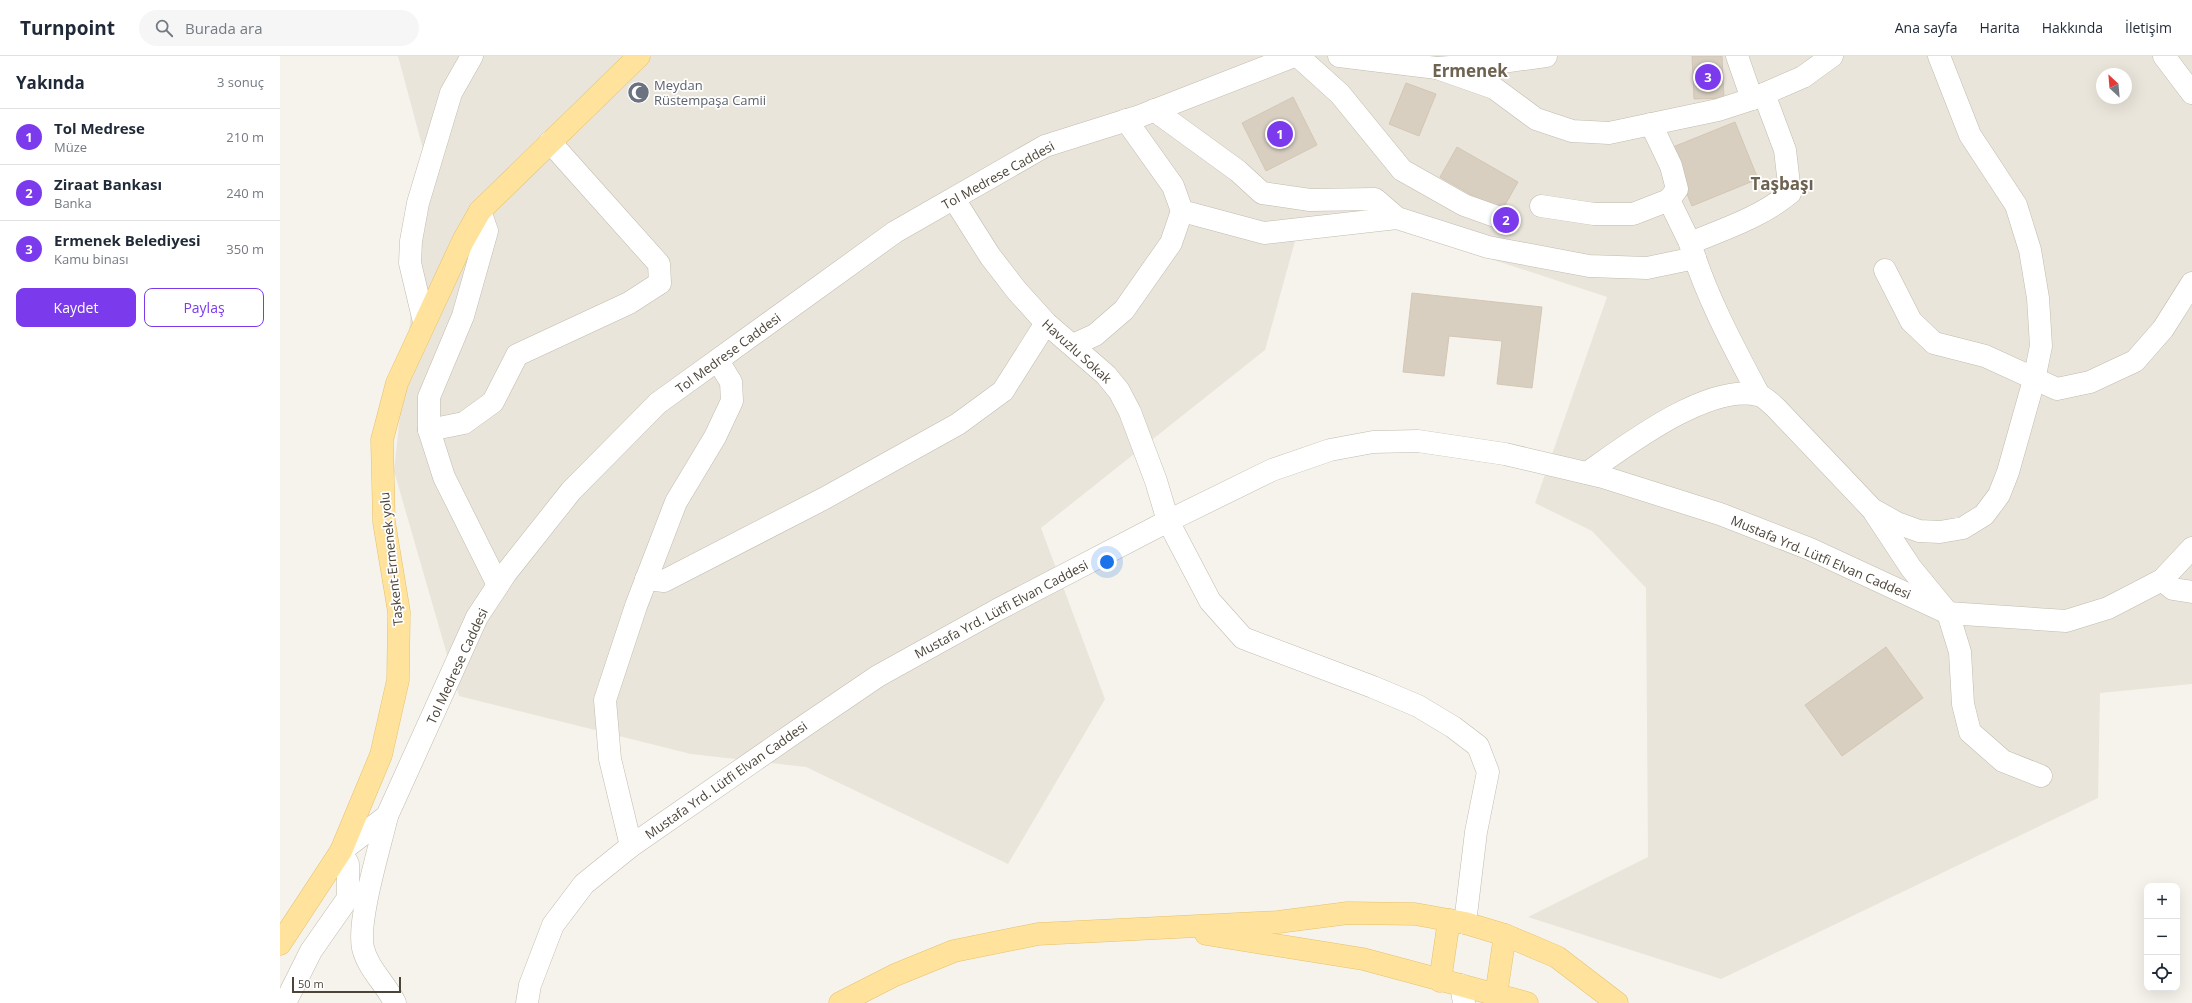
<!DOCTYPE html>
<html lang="tr">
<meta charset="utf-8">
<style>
:root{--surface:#fff;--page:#f6f6f7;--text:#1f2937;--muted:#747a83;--line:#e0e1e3;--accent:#7c3aed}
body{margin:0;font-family:"Open Sans",sans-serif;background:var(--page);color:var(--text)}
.controls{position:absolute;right:12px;bottom:12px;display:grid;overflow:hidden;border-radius:8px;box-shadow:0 4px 16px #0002}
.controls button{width:36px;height:36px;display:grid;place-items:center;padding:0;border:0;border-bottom:1px solid var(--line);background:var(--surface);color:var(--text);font:20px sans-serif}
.compass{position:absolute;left:1816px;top:12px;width:36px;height:36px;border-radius:50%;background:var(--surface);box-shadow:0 4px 16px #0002;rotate:334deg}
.scale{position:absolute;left:12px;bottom:10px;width:109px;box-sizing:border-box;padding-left:4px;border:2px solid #4b4439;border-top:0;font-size:11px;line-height:14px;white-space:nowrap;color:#4b4439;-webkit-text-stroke:3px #fff;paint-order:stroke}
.you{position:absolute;left:827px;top:506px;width:14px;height:14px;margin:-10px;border:3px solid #fff;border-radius:50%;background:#1a73e8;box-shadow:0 0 0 6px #1a73e833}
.badge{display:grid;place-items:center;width:26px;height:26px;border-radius:50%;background:var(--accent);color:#fff;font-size:13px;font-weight:700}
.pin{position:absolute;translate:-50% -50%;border:2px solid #fff;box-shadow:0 1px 4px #0006}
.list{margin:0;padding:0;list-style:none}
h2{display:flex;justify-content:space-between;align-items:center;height:52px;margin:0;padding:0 16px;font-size:17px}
h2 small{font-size:13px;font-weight:400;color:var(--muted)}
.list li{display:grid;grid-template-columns:26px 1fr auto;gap:12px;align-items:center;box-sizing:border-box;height:56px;padding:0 16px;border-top:1px solid var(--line)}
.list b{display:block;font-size:15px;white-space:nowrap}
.list p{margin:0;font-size:13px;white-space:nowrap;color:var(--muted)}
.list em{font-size:13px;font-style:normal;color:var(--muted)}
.actions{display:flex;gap:8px;padding:12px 16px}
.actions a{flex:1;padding:9px 0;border:1px solid var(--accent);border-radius:8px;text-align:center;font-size:14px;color:var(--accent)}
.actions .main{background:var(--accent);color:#fff}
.icon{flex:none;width:22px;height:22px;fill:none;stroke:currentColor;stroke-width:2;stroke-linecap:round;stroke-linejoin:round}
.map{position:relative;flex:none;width:1912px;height:947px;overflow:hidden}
header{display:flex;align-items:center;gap:24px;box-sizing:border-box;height:56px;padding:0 20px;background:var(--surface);border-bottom:1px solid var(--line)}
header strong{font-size:19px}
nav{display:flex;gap:22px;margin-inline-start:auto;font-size:14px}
.search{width:280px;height:36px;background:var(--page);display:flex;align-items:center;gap:10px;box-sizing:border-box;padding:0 14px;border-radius:22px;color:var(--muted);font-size:15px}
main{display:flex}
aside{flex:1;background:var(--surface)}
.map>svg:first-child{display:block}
.residential{fill:#eae5da;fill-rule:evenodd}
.building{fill:#d8cfc1;stroke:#d3c7b4}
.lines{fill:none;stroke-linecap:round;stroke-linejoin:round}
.minor-casing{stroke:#c2bbae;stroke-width:23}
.major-casing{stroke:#e6c16a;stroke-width:23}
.minor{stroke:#fff;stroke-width:22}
.major{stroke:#ffe39c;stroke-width:22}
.labels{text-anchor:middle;stroke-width:3.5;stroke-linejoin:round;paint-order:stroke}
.worship-label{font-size:13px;fill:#5b616d;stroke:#fff;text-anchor:start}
.street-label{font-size:13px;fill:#4b4439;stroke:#fff}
.district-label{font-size:17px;font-weight:bold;fill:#6e6250;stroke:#fff}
</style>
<header>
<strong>Turnpoint</strong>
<div class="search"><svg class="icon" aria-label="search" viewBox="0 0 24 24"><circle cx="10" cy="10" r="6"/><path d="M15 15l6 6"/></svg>Burada ara</div>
<nav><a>Ana sayfa</a><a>Harita</a><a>Hakkında</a><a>İletişim</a></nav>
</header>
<main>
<aside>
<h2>Yakında<small>3 sonuç</small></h2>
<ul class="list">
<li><span class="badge">1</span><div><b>Tol Medrese</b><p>Müze</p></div><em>210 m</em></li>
<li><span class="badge">2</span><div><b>Ziraat Bankası</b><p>Banka</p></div><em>240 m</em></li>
<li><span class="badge">3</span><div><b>Ermenek Belediyesi</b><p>Kamu binası</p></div><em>350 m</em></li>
</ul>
<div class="actions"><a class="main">Kaydet</a><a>Paylaş</a></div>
</aside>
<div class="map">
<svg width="1912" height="947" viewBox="0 0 1912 947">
<rect width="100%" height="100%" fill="#f6f3ec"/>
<path class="residential" d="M118,0h1794v628l-92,9 -2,105 -377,181 -193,-62 120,-60 -2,-269 -54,-57 -57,-28 72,-206 -211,-69 -99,6 -32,116 -224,178 64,171 -97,165 -202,-97 -115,-13 -232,-58 -65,-225 33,-307zM1822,18h24v24h-24z"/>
<g class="building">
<path d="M1412,0h30l2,42 -30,1z"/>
<path d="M1126,27l30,11 -17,42 -30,-12z"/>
<path d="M1013,41l24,48 -51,26 -24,-48z"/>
<path d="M1455,66l23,57 -66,27 -24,-57z"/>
<path d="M1177,91l61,35 -17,30 -61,-35z"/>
<path d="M1132,237l130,14 -10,81 -35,-4 5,-43 -53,-5 -5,40 -41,-4z"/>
<path d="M1606,591l37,51 -81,58 -37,-51z"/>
</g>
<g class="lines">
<defs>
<g id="minor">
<path d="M1018,0l42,38 62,76 62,35 42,15"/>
<path d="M1059,0l98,12 51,-4 58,-8"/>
<path d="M1457,0l15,43"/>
<path d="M1884,0l28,37"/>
<path d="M1157,12l57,20 42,31 36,12 37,2 109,-23 34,-11 51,-22 29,-21"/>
<path d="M874,54l84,61 24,22 48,7 65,-1 22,19 91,29 101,19 58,2 48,-10"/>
<path d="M846,64l47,66 9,25 82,22 133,-15"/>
<path d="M1371,68l20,42 6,23 -8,11 21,43"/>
<path d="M674,143l36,57 27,35 29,32 60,52 13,16 11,21 26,69 12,40 42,80 33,37 130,49 45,19 35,21 25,19 10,26 -12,60 -11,91"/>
<path d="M1261,150l53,8h39l36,-14"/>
<path d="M200,155l7,20 -24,85 -34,81v33l15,47 54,108"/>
<path d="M1605,214l26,51 23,22 51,13 72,33 33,-7 45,-21 28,-32 29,-46"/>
<path d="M144,266l-14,-59 1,-22 7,-38 33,-110 21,-37"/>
<path d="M793,289l22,-10 29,-25 47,-67 11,-32"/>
<path d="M1479,339c-26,-49 -53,-99 -69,-152 35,-14 71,-26 100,-50l-5,-43 -21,-56"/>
<path d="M149,374l35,-7 29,-21 24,-47 112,-52 31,-20 -1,-19 -109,-122"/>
<path d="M1307,417c40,-28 121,-90 171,-78 6,1 12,8 17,12l97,102 25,14 22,8 21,1 23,-4 21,-13 15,-20 9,-23 26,-92 7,-34 -3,-48 -8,-48 -14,-45 -46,-70 -31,-79"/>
<path d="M1594,456l37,56 37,45 12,39 3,52 7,28 33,29 38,15"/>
<path d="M366,523l18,2 161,-83 133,-74 45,-33 43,-68"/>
<path d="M1882,524l11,9 19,3"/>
<path d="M107,760c-7,31 -30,104 -24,132 5,21 23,36 32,55"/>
<path d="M351,790l-21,-87 -5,-59 31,-94 40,-104 39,-65 17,-36 -1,-19 -13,-21"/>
<path d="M1181,929l3,18"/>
<path d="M5,947l26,-52 37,-53v-34l-7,-13 46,-35 90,-199 29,-44 65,-82 87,-88 237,-171 150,-86 95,-30 154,-60"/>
<path d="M247,947l3,-18 23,-60 31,-41 47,-38 163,-113 84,-57 119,-66 171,-89 104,-51 58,-20 43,-8 45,-1 87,13 98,23 117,37 90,35 138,64 118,8 42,-13 54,-28 30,-32"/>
</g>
<g id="major">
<path d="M926,878l157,25 164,44"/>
<path d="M0,888l61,-93 40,-96 17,-75 1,-68 -15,-90 -2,-82 15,-57 66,-142 17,-30 159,-155"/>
<path d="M1160,925l9,-61"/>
<path d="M1216,939l9,-60"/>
<path d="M560,947l55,-28 59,-24 84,-17 240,-12 70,-9 67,1 50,9 40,12 52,22 60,46"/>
</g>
</defs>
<use href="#minor" class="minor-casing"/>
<use href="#major" class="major-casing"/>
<use href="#minor" class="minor"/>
<use href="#major" class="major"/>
</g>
<defs>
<symbol id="mosque-disc" viewBox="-11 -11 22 22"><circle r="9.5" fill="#6b7280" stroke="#fff"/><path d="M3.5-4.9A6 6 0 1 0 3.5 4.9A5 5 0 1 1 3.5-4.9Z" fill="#fff"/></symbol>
</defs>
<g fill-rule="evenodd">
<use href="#mosque-disc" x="346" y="24" width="25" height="25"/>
</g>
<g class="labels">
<g class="worship-label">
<text x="374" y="34">Meydan<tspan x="374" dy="15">Rüstempaşa Camii</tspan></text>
</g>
<g class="street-label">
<text transform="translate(718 119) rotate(-29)" y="5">Tol Medrese Caddesi</text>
<text transform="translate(797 295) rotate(42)" y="5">Havuzlu Sokak</text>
<text transform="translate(448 297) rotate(-36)" y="5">Tol Medrese Caddesi</text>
<text transform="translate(1541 501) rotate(23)" y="5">Mustafa Yrd. Lütfi Elvan Caddesi</text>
<text transform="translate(111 503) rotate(-96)" y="5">Taşkent-Ermenek yolu</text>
<text transform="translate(721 553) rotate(-28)" y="5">Mustafa Yrd. Lütfi Elvan Caddesi</text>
<text transform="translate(177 610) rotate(-65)" y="5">Tol Medrese Caddesi</text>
<text transform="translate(446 724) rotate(-35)" y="5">Mustafa Yrd. Lütfi Elvan Caddesi</text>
</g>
<g class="district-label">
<text x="1190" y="21">Ermenek</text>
<text x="1502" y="134">Taşbaşı</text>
</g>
</g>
</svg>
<div class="controls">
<button>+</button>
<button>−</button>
<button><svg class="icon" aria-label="locate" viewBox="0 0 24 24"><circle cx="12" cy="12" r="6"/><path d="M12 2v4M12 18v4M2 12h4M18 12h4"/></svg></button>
</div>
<svg class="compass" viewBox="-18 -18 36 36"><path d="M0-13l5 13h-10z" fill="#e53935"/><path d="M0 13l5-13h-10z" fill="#747a83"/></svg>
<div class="scale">50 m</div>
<div class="you"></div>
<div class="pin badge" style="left:1000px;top:78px">1</div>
<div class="pin badge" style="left:1226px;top:164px">2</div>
<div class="pin badge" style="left:1428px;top:21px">3</div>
</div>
</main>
